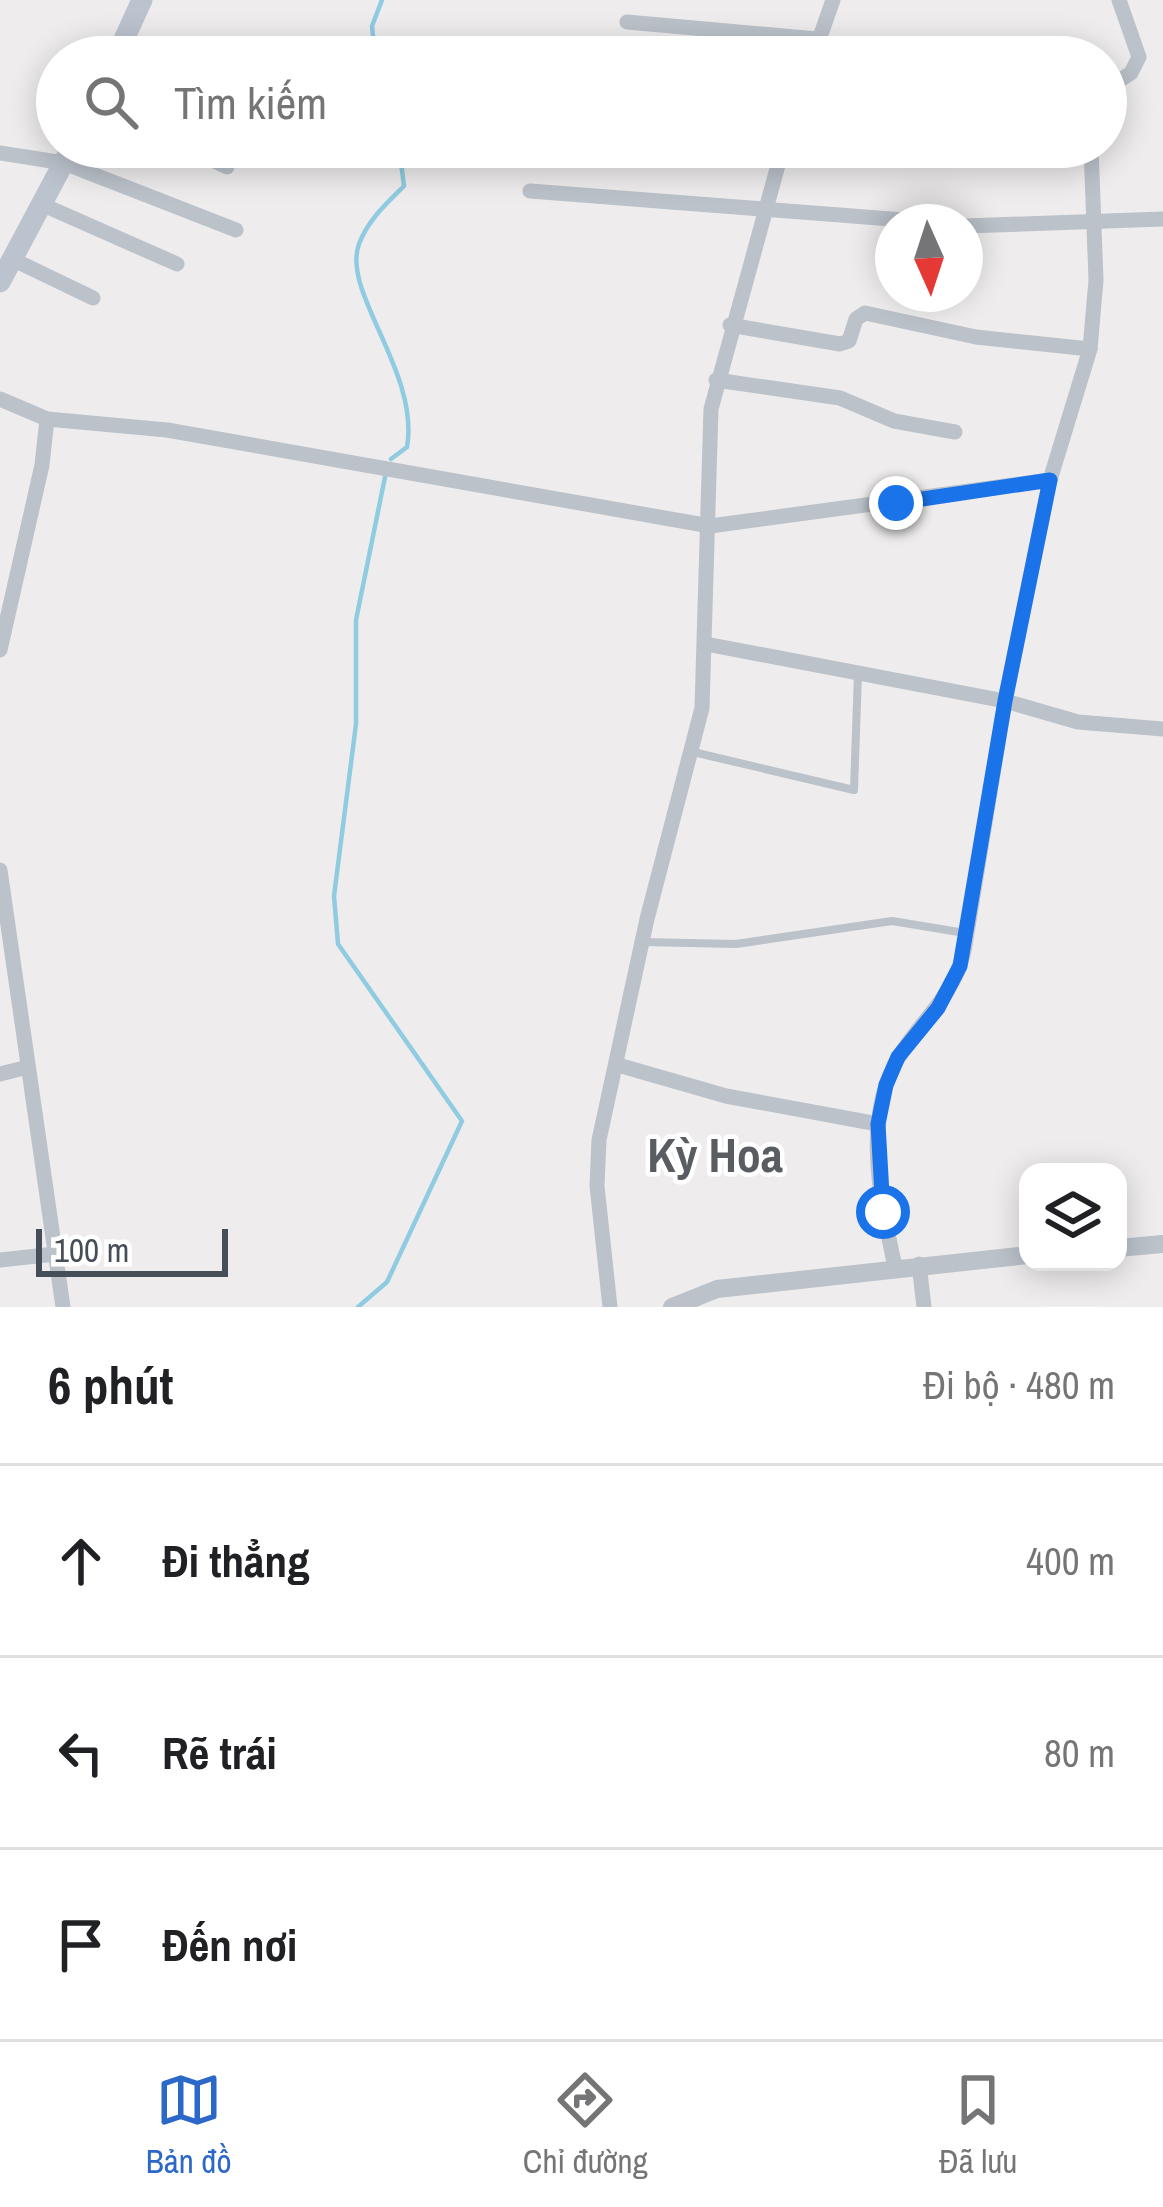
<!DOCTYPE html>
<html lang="vi">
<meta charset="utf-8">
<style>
:root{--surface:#fff;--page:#f6f6f6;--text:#202124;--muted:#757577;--line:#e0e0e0;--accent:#2c68c8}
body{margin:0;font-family:"Archivo Narrow",sans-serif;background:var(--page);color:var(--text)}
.controls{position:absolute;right:36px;bottom:36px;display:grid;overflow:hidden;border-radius:24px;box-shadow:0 6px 30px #0003}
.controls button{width:108px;height:108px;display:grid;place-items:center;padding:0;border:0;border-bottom:3px solid var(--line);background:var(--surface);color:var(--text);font:60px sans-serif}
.compass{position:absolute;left:875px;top:204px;width:108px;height:108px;border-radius:50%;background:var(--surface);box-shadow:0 6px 30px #0003;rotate:177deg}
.scale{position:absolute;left:36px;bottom:30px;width:192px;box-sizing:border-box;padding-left:12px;border:6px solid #464e57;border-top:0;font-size:33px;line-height:42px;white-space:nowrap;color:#464e57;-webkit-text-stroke:9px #fff;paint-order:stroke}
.stop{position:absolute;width:36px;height:36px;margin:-27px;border:9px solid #1a73e8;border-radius:50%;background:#fff}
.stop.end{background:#1a73e8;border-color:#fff;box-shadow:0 3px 12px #0008}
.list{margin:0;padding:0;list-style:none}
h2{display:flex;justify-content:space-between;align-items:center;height:156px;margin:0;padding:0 48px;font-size:51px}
h2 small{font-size:39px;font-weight:400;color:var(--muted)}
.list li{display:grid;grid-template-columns:78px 1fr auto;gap:36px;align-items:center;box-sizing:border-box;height:192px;padding:0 48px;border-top:3px solid var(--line)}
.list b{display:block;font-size:45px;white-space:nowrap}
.list em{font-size:39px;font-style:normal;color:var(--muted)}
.icon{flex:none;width:66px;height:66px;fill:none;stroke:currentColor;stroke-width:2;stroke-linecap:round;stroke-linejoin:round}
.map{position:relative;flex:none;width:1163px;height:1307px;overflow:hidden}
.search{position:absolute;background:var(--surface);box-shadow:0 6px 30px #0003;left:36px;right:36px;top:36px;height:132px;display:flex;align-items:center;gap:30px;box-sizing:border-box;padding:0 42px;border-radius:66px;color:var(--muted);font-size:45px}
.sheet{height:732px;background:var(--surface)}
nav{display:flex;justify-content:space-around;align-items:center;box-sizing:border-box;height:168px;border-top:3px solid var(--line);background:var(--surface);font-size:33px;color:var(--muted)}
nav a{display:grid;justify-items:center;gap:6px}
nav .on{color:var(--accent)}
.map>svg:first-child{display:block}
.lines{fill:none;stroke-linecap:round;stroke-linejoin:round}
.stream{stroke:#8fcce1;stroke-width:4.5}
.service{stroke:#bbc2ca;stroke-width:8}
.minor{stroke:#bbc2ca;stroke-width:15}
.tertiary{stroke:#bbc2ca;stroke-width:18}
.secondary{stroke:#bbc3ce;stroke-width:21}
.route{stroke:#1a73e8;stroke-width:15}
.labels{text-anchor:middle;stroke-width:9;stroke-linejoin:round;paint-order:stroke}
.district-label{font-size:48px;font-weight:bold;fill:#595c60;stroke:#fff}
</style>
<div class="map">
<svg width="1163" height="1307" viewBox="0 0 1163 1307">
<rect width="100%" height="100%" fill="#eeecec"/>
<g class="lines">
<g class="stream">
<path d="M375,57l-3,-31 10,-26"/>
<path d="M391,459l16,-12c13,-75 -66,-155 -48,-203 9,-24 27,-40 45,-58l-5,-39"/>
<path d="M358,1307l29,-25 75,-161 -124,-177 -4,-48 22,-172v-104l29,-143"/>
</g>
<g class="service">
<path d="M693,752l161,38 4,-117"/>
<path d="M643,942l93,2 156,-23 73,12"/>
</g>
<g class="minor">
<path d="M627,22l190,17"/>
<path d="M813,57l20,-57"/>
<path d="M1106,89l25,-16 8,-16 -20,-57"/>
<path d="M185,147l42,20"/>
<path d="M710,147l73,3"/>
<path d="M0,153l64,10 172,67"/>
<path d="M530,191l400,31"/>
<path d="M41,204l136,60"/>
<path d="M965,226l198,-7"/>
<path d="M12,259l81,39"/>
<path d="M730,325l110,19 9,-3 7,-22 9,-6 111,24 114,12"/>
<path d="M716,380l124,18 54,23 61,11"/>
<path d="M0,399l47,20 120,11 543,96 340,-46"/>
<path d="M706,644l299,57 73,21 85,7"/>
<path d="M0,650l42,-185 5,-46"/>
<path d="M0,870l63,437"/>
<path d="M618,1065l108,31 152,28"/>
<path d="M0,1074l28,-7"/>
<path d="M0,1260l55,-6"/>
<path d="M919,1264l5,43"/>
<path d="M895,1267c-14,-66 -34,-150 5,-212 23,-37 54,-59 64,-104l41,-250 45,-221 40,-131 6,-69 -5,-133"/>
<path d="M610,1307l-13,-121 2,-46 48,-221 55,-211 9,-299 72,-262"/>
</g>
<g class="tertiary">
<path d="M1118,1248l45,-4"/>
<path d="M672,1307l45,-18 311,-34"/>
</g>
<g class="secondary">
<path d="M116,57l26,-57"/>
<path d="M0,282l72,-135"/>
</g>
</g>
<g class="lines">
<path class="route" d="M883,1212l-5,-88 8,-39 12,-28 40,-49 22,-42 45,-265 45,-221 -154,23"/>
</g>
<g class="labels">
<g class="district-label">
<text x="715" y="1172">Kỳ Hoa</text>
</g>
</g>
</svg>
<div class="controls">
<button><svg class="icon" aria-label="layers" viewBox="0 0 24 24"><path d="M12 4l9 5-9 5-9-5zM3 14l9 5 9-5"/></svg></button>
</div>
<svg class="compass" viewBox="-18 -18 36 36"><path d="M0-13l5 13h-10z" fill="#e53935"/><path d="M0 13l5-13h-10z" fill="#757577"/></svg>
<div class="scale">100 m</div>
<div class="stop" style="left:883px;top:1212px"></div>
<div class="stop end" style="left:896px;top:503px"></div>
<div class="search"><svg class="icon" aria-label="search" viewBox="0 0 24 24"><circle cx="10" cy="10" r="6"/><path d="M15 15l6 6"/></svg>Tìm kiếm</div>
</div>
<section class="sheet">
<h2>6 phút<small>Đi bộ · 480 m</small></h2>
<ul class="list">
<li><svg class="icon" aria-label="ahead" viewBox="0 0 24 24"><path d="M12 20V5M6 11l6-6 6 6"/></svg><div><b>Đi thẳng</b></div><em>400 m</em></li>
<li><svg class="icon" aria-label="left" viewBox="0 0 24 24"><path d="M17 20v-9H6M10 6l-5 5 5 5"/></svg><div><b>Rẽ trái</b></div><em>80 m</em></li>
<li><svg class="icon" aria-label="arrive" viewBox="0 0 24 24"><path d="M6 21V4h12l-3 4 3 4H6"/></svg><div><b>Đến nơi</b></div></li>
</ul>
</section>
<nav>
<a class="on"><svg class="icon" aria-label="map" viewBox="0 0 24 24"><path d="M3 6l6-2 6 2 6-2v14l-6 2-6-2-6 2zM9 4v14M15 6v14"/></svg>Bản đồ</a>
<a><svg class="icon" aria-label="directions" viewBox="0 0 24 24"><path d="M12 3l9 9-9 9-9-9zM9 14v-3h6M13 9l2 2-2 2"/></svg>Chỉ đường</a>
<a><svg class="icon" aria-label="saved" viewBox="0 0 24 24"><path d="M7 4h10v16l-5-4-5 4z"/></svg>Đã lưu</a>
</nav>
